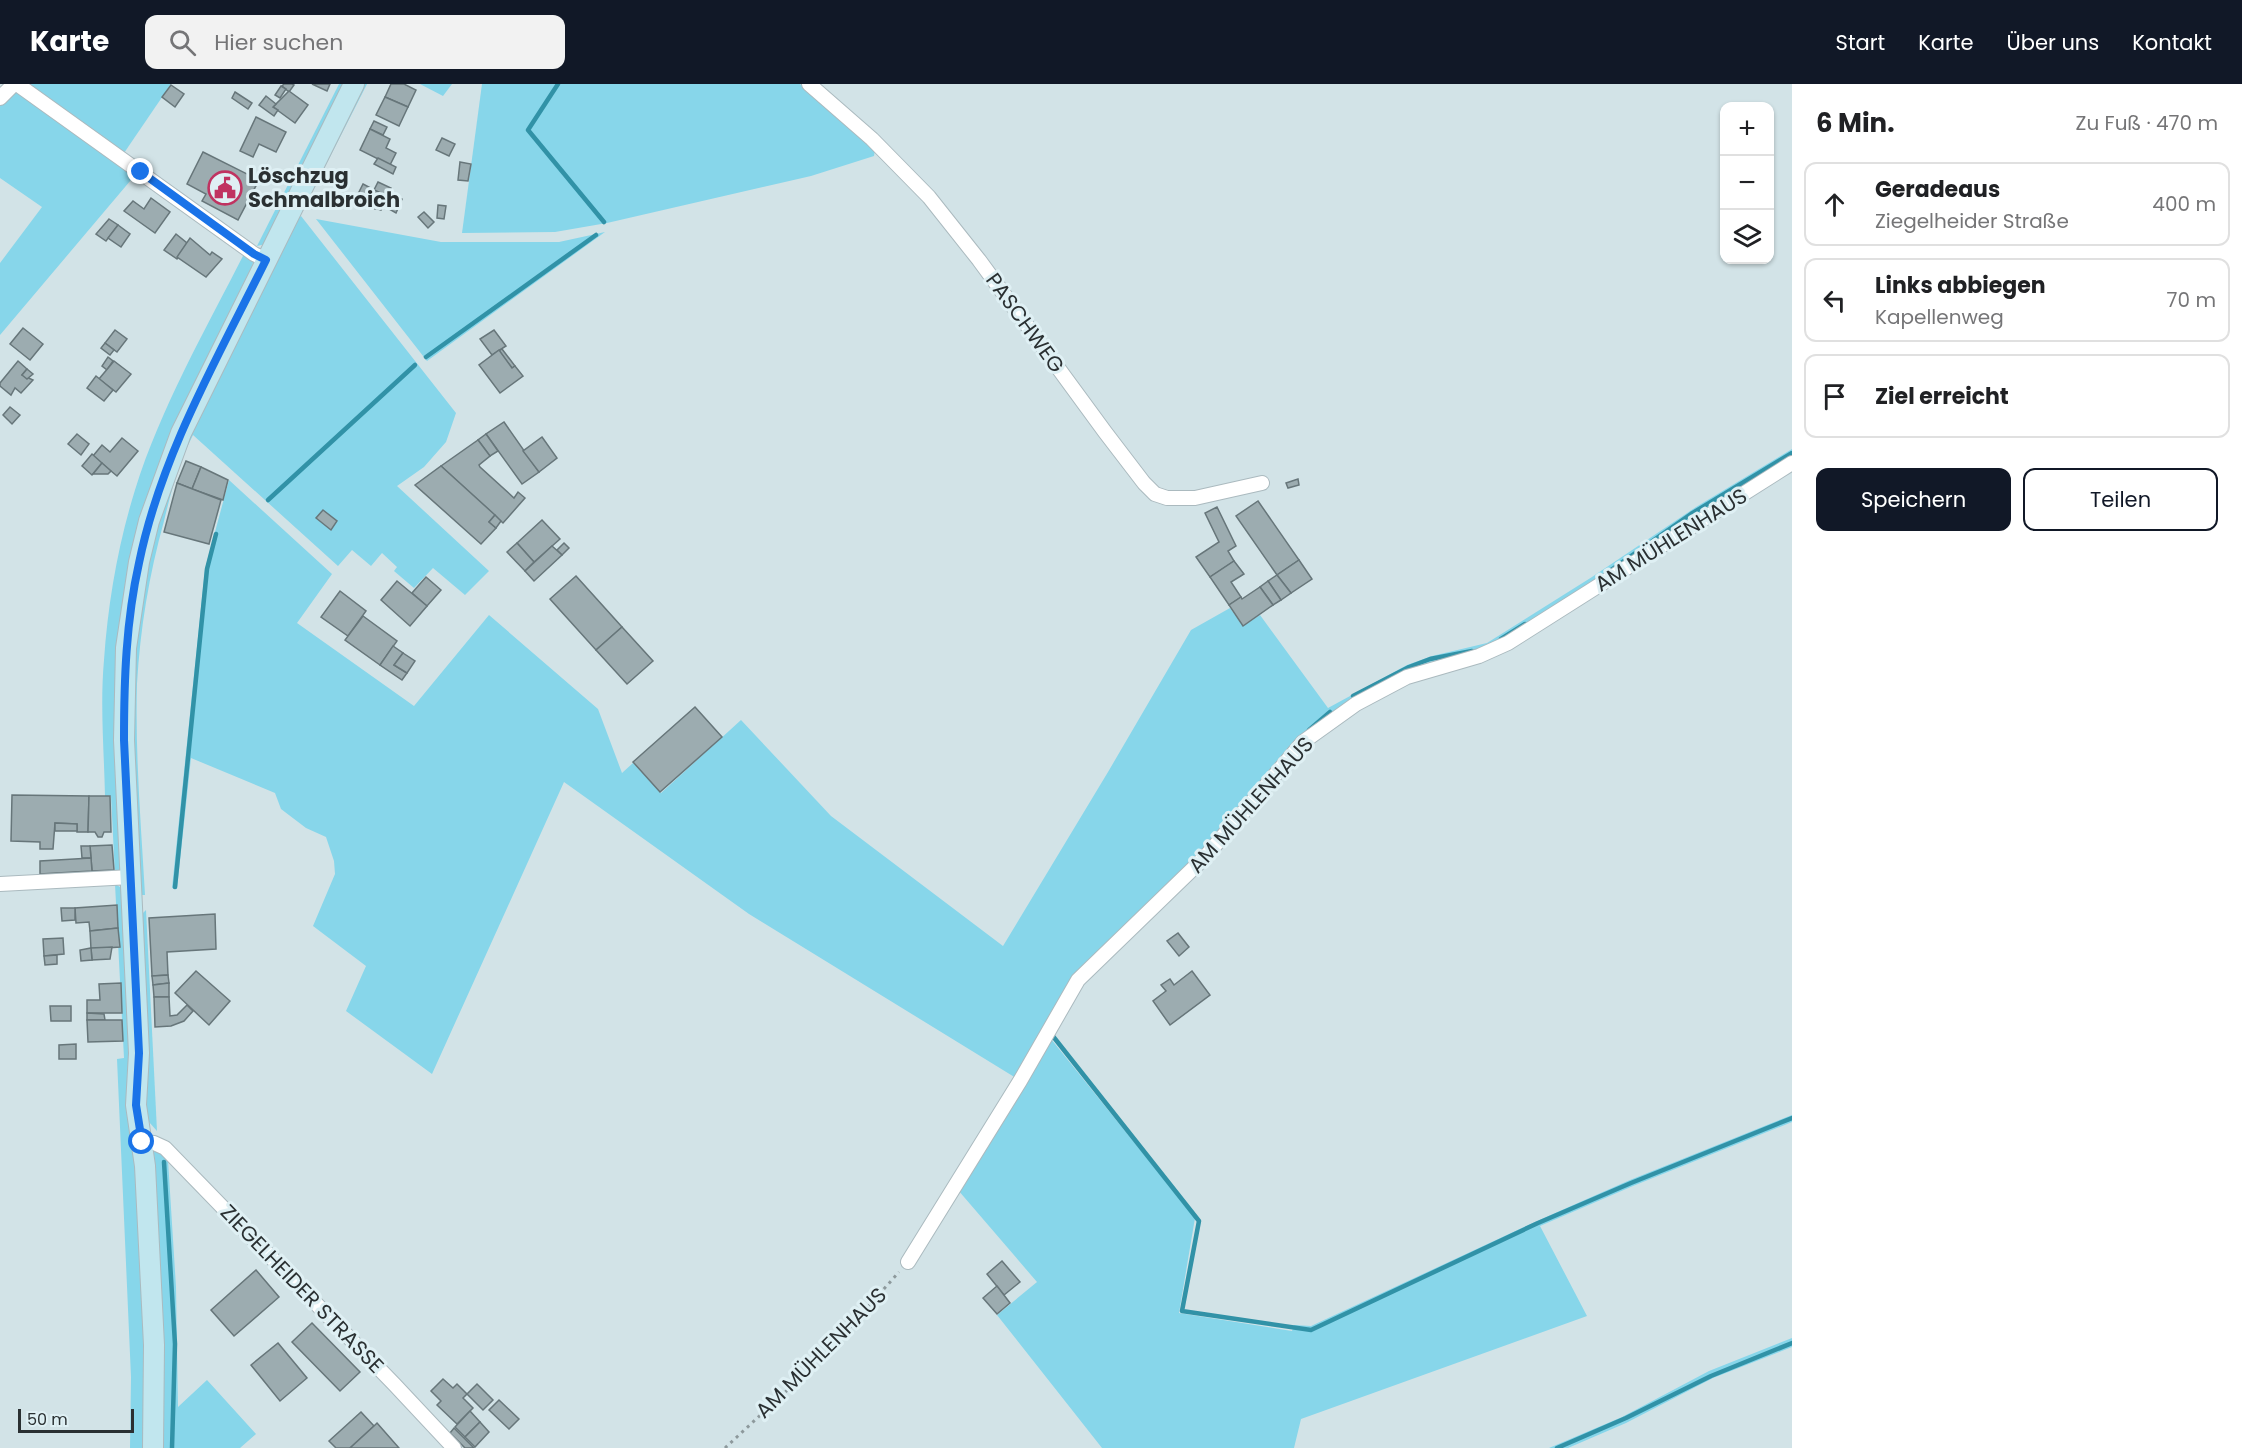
<!DOCTYPE html>
<html lang="de">
<meta charset="utf-8">
<style>
:root{--surface:#fff;--page:#f2f2f2;--text:#202124;--muted:#757577;--line:#e0e0e0;--accent:#111827}
body{margin:0;font-family:Poppins,sans-serif;background:var(--page);color:var(--text)}
.controls{position:absolute;right:18px;top:18px;display:grid;overflow:hidden;border-radius:12px;box-shadow:0 2px 4px #0004}
.controls button{width:54px;height:54px;display:grid;place-items:center;padding:0;border:0;border-bottom:2px solid var(--line);background:var(--surface);color:var(--text);font:30px sans-serif}
.scale{position:absolute;left:18px;bottom:15px;width:116px;box-sizing:border-box;padding-left:6px;border:3px solid #2a3032;border-top:0;font-size:16px;line-height:21px;white-space:nowrap;color:#2a3032;-webkit-text-stroke:4px #dff0f4;paint-order:stroke}
.stop{position:absolute;width:18px;height:18px;margin:-14px;border:4px solid #1a73e8;border-radius:50%;background:#fff}
.stop.end{background:#1a73e8;border-color:#fff;box-shadow:0 2px 6px #0008}
.list{margin:0;padding:0;list-style:none}
h2{display:flex;justify-content:space-between;align-items:center;height:78px;margin:0;padding:0 24px;font-size:26px}
h2 small{font-size:20px;font-weight:400;color:var(--muted)}
.list li{display:grid;grid-template-columns:39px 1fr auto;gap:18px;align-items:center;box-sizing:border-box;height:84px;margin:0 12px 12px;padding:0 12px;border:2px solid var(--line);border-radius:12px}
.list b{display:block;font-size:22px;white-space:nowrap}
.list p{margin:0;font-size:20px;white-space:nowrap;color:var(--muted)}
.list em{font-size:20px;font-style:normal;color:var(--muted)}
.actions{display:flex;gap:12px;padding:18px 24px}
.actions a{flex:1;padding:14px 0;border:2px solid var(--accent);border-radius:12px;text-align:center;font-size:21px;color:var(--accent)}
.actions .main{background:var(--accent);color:#fff}
.icon{flex:none;width:33px;height:33px;fill:none;stroke:currentColor;stroke-width:2;stroke-linecap:round;stroke-linejoin:round}
.map{position:relative;flex:none;width:1792px;height:1364px;overflow:hidden}
header{display:flex;align-items:center;gap:36px;box-sizing:border-box;height:84px;padding:0 30px;background:var(--accent);color:#fff}
header strong{font-size:28px}
nav{display:flex;gap:33px;margin-inline-start:auto;font-size:21px}
.search{width:420px;height:54px;background:var(--page);display:flex;align-items:center;gap:15px;box-sizing:border-box;padding:0 21px;border-radius:12px;color:var(--muted);font-size:22px}
main{display:flex}
aside{flex:1;background:var(--surface)}
.map>svg:first-child{display:block}
.green{fill:#87d6ea}
.lines{fill:none;stroke-linecap:round;stroke-linejoin:round}
.stream{stroke:#3192a7;stroke-width:4.5}
.building{fill:#9cacb0;stroke:#67767a;stroke-width:1.5}
.street-casing{stroke:#abbabf;stroke-width:16}
.secondary-casing{stroke:#abbabf;stroke-width:22}
.path{stroke:#8d999c;stroke-width:3;stroke-dasharray:3 4.5;stroke-linecap:butt}
.street{stroke:#fff;stroke-width:14}
.secondary{stroke:#c1e6ee;stroke-width:20}
.route{stroke:#1a73e8;stroke-width:8}
.labels{text-anchor:middle;stroke-width:6;stroke-linejoin:round;paint-order:stroke}
.poi-label{font-size:21px;font-weight:bold;fill:#2a3032;stroke:#dff0f4;text-anchor:start}
.street-label{font-size:21px;fill:#2a3032;stroke:#dff0f4}
</style>
<header>
<strong>Karte</strong>
<div class="search"><svg class="icon" aria-label="search" viewBox="0 0 24 24"><circle cx="10" cy="10" r="6"/><path d="M15 15l6 6"/></svg>Hier suchen</div>
<nav><a>Start</a><a>Karte</a><a>Über uns</a><a>Kontakt</a></nav>
</header>
<main>
<div class="map">
<svg width="1792" height="1364" viewBox="0 0 1792 1364">
<rect width="100%" height="100%" fill="#d2e3e7"/>
<g class="green">
<path d="M27,0h144l-47,69z"/>
<path d="M339,0h6l-79,160 -9,2z"/>
<path d="M360,0h7l-63,124 -3,-5z"/>
<path d="M420,0h32l-9,12z"/>
<path d="M482,0h318l75,65 -1,7 -63,20 -204,47 -52,9 -93,1z"/>
<path d="M16,6l120,84 -136,161v-72l42,-56 -42,-29v-72z"/>
<path d="M301,132l155,197 -10,29 -22,25 -27,19 92,85 -24,24 -32,-27 -19,20 -20,-17 3,-4 -15,-14 -11,13 -19,-16 -14,16 -145,-131c-14,27 -22,57 -29,86 -15,54 -24,108 -27,163 -2,70 4,141 8,211h-7l-7,-215 18,-129 40,-122 104,-208z"/>
<path d="M316,135l125,23h118l46,-10 -178,129z"/>
<path d="M245,168l8,10 -1,10 -115,268 -13,327 -9,8 -4,-79h-6c-1,-46 -5,-91 -1,-136 4,-58 14,-115 31,-170 26,-83 71,-161 110,-238z"/>
<path d="M1792,365v7l-303,192 -74,21 -121,78h-4l-86,106 -128,125 -60,100 -267,-164 -185,-132 -132,292 -86,-63 20,-45 -53,-40 22,-52 -1,-13 -8,-24 -20,-9 -25,-19 -6,-16 -84,-35 -14,131 -5,-1 33,-319 24,-89 103,94 -35,49 117,83 75,-91 109,94 24,64 11,-10 28,30 80,-73 90,96 172,130 105,-174 83,-142 39,-22 13,18 17,-11 68,93 79,-43 25,-9 55,-13 105,-66 104,-70z"/>
<path d="M115,800l10,6 20,409v149h-15l1,-71 -14,-318 7,-1z"/>
<path d="M146,826l11,221 -8,-9 -5,-18 -5,-187z"/>
<path d="M1051,955l144,179 -16,95 113,18 2,-6 17,1 226,-105 93,-41 162,-65v7l-159,64 -93,40 47,90 -286,103 -7,29h-192l-105,-133 40,-33 -79,-92z"/>
<path d="M157,1067l11,9 8,127 2,120 29,-27 49,54 -16,14h-81l-7,-295z"/>
<path d="M1792,1254v9l-79,31 -87,45 -58,25h-19l73,-31 87,-46z"/>
</g>
<g class="lines">
<g class="stream">
<path d="M558,0l-30,46 76,92"/>
<path d="M426,273l170,-122"/>
<path d="M268,416l147,-135"/>
<path d="M1611,486l80,-56 101,-61"/>
<path d="M1501,555l24,-15"/>
<path d="M1353,612l56,-29 21,-8 42,-8"/>
<path d="M1309,646l21,-18"/>
<path d="M175,803l32,-318 9,-35"/>
<path d="M1052,951l147,186 -17,90 129,19 227,-107 93,-40 161,-65"/>
<path d="M164,1078l11,182 -3,104"/>
<path d="M1557,1364l69,-30 85,-42 81,-33"/>
</g>
</g>
<g class="building">
<path d="M284,0h8l2,1 -5,7 -7,-6z"/>
<path d="M312,0h18l-3,7z"/>
<path d="M391,0h13l12,6 -8,17 -23,-10z"/>
<path d="M171,1l13,9 -9,13 -13,-10z"/>
<path d="M281,2l5,3 -6,9 -5,-3z"/>
<path d="M289,7l19,14 -13,18 -22,-16z"/>
<path d="M235,8l17,11 -4,6 -16,-11z"/>
<path d="M266,12l10,8 -3,3 5,3 -4,6 -15,-11z"/>
<path d="M385,13l23,10 -9,19 -23,-11z"/>
<path d="M256,33l30,15 -10,20 -17,-8 -6,13 -13,-6z"/>
<path d="M374,37l13,6 -4,8 -13,-6z"/>
<path d="M370,45l20,10 -4,9 10,5 -6,12 -30,-15z"/>
<path d="M442,54l13,6 -6,12 -13,-6z"/>
<path d="M203,68l56,28 -21,40 -36,-19 4,-7 -19,-10z"/>
<path d="M378,74l18,9 -3,7 -19,-10z"/>
<path d="M460,78l11,2 -3,17 -10,-1z"/>
<path d="M378,98l13,6 -4,8 -13,-6z"/>
<path d="M363,100l19,10 -7,15 -20,-9z"/>
<path d="M382,110l12,5 -5,10 -6,-3 -2,4 -6,-2z"/>
<path d="M396,112l6,3 -6,14 -7,-4z"/>
<path d="M151,114l19,14 -15,21 -31,-22 9,-10 11,8z"/>
<path d="M438,121l8,1 -2,13 -7,-1z"/>
<path d="M424,128l10,10 -6,6 -10,-11z"/>
<path d="M109,135l9,6 -12,16 -10,-7z"/>
<path d="M118,141l12,9 -9,13 -13,-9z"/>
<path d="M176,150l11,9 -10,16 -13,-9z"/>
<path d="M190,154l20,17 2,-3 10,7 -16,18 -29,-20z"/>
<path d="M23,244l20,16 -13,16 -20,-16z"/>
<path d="M115,246l12,9 -10,13 -12,-9z"/>
<path d="M494,246l12,16 -14,9 -12,-16z"/>
<path d="M105,259l9,7 -4,5 -9,-7z"/>
<path d="M502,265l13,17 -3,2 -13,-17z"/>
<path d="M499,266l13,18 3,-2 8,10 -23,17 -21,-28z"/>
<path d="M108,273l5,4 -6,9 -5,-4z"/>
<path d="M18,277l9,8 -5,6 11,5 -12,13 -6,-5 -4,7 -11,-9v-3z"/>
<path d="M114,277l17,13 -15,18 -17,-13z"/>
<path d="M27,285l6,5 -6,5 -5,-4z"/>
<path d="M96,292l17,14 -9,11 -17,-13z"/>
<path d="M10,323l10,8 -8,9 -9,-9z"/>
<path d="M504,338l35,50 -17,12 -36,-50z"/>
<path d="M77,350l12,10 -8,11 -13,-11z"/>
<path d="M486,350l12,17 -8,5 -12,-16z"/>
<path d="M542,353l15,21 -18,14 -16,-21z"/>
<path d="M122,354l16,13 -21,25 -24,-20 9,-11 8,7z"/>
<path d="M478,356l12,16 -11,9 1,2 34,31 4,-6 7,6 -22,25 -62,-57z"/>
<path d="M92,370l10,9 -10,12 -10,-9z"/>
<path d="M186,377l15,6 -9,22 -15,-6z"/>
<path d="M102,379l9,8 -3,3h-15z"/>
<path d="M441,382l54,49 -6,7 7,6 -15,16 -66,-59z"/>
<path d="M201,383l27,13 -5,20 -31,-11z"/>
<path d="M1298,395l1,6 -11,3 -2,-5z"/>
<path d="M177,399l44,17 -12,44 -45,-12z"/>
<path d="M1258,417l41,59 -22,15 -41,-59z"/>
<path d="M1217,423l19,39 -8,5 6,10 -24,16 -14,-20 23,-15 -14,-29z"/>
<path d="M323,426l14,11 -6,9 -15,-12z"/>
<path d="M495,431l6,6 -5,7 -7,-6z"/>
<path d="M542,436l18,19 -26,23 -17,-19z"/>
<path d="M517,459l17,19 -9,9 -18,-19z"/>
<path d="M564,459l5,5 -7,7 -5,-5z"/>
<path d="M552,462l10,9 -28,26 -9,-10z"/>
<path d="M1299,476l13,19 -21,14 -14,-18z"/>
<path d="M1234,477l10,13 -13,8 10,15 -12,8 -19,-28z"/>
<path d="M1277,491l14,18 -10,7 -13,-19z"/>
<path d="M576,492l46,51 -26,23 -46,-51z"/>
<path d="M426,493l15,13 -14,16 -15,-13z"/>
<path d="M397,497l30,25 -17,20 -29,-26z"/>
<path d="M1268,497l13,19 -8,5 -13,-18z"/>
<path d="M1260,503l13,18 -30,21 -14,-21 12,-8 1,2z"/>
<path d="M340,507l26,20 -18,25 -27,-19z"/>
<path d="M363,532l34,25 -17,24 -35,-25z"/>
<path d="M622,543l31,34 -26,23 -31,-34z"/>
<path d="M393,562l10,7 -9,12 13,8 -5,7 -22,-15z"/>
<path d="M403,569l12,8 -8,12 -13,-8z"/>
<path d="M695,623l27,30 -62,55 -27,-30z"/>
<path d="M12,711l77,1 -1,36h-11v-8l-22,-1 -2,26h-13v-7l-29,-1z"/>
<path d="M89,712h21l1,36h-7l-2,5h-4l-3,-5h-7z"/>
<path d="M55,739l22,1v7h-22z"/>
<path d="M112,761l2,25 -22,1 -2,-25z"/>
<path d="M81,762h9l1,12h-9z"/>
<path d="M91,774l1,13 -52,3v-13z"/>
<path d="M117,821l1,23 -28,3 -1,-9 -13,1 -1,-15z"/>
<path d="M61,824h14v12l-13,1z"/>
<path d="M215,830l1,35 -49,3 1,23 -16,1 -3,-58z"/>
<path d="M118,844l2,19 -29,2 -1,-18z"/>
<path d="M1178,849l11,14 -10,9 -12,-15z"/>
<path d="M63,854l1,16 -20,2 -1,-17z"/>
<path d="M112,863l-2,12 -18,1 -1,-12z"/>
<path d="M91,864l1,12 -11,1 -1,-11z"/>
<path d="M57,871v9l-12,1 -1,-9z"/>
<path d="M196,887l34,30 -21,24 -34,-32z"/>
<path d="M1192,887l18,24 -40,30 -17,-24 13,-10 -5,-6 9,-6 4,6z"/>
<path d="M168,891l1,8 -16,2 -1,-9z"/>
<path d="M121,899l1,30h-35v-13h13l-1,-16z"/>
<path d="M169,899v14h-15l-1,-12z"/>
<path d="M154,913h15l1,19 7,-1 10,-10 6,6 -9,10 -13,5 -16,1z"/>
<path d="M50,922h21v15h-20z"/>
<path d="M87,929l17,1 1,6h-18z"/>
<path d="M87,936h35l1,21 -35,1z"/>
<path d="M76,960v15h-17v-14z"/>
<path d="M1002,1177l18,21 -16,13 -17,-21z"/>
<path d="M256,1186l23,27 -45,39 -23,-26z"/>
<path d="M997,1202l13,17 -13,11 -14,-16z"/>
<path d="M312,1239l48,49 -20,19 -48,-49z"/>
<path d="M278,1259l29,35 -27,23 -29,-36z"/>
<path d="M443,1295l10,9 4,-4 10,10 -4,4 10,10 -16,16 -20,-19 4,-4 -10,-10z"/>
<path d="M477,1300l16,16 -10,10 -16,-16z"/>
<path d="M499,1316l20,19 -10,10 -20,-19z"/>
<path d="M470,1327l10,11 -15,15 -10,-10z"/>
<path d="M361,1328l13,14 -24,22h-14l-7,-7z"/>
<path d="M480,1338l9,10 -14,15 -10,-10z"/>
<path d="M377,1339l22,25h-49l24,-22z"/>
<path d="M454,1344l20,20h-9l-15,-15z"/>
</g>
<g class="lines">
<defs>
<g id="street">
<path d="M17,0l237,170 12,6"/>
<path d="M809,0l63,55 57,58 50,63 126,172 39,51 11,11 12,4h28l67,-15"/>
<path d="M0,14l14,-14"/>
<path d="M0,800l131,-7"/>
<path d="M142,1058l12,1 11,5 229,236 60,64"/>
<path d="M908,1178l112,-181 58,-101 128,-124 97,-114 53,-38 51,-27 72,-21 29,-13 284,-180"/>
</g>
<path id="secondary" d="M153,1364l1,-103 -9,-179 -9,-61 3,-52 -15,-313 2,-92 13,-86 10,-41 32,-88 173,-349"/>
</defs>
<use href="#street" class="street-casing"/>
<use href="#secondary" class="secondary-casing"/>
<path class="path" d="M725,1364l99,-92 75,-84"/>
<use href="#street" class="street"/>
<use href="#secondary" class="secondary"/>
</g>
<g class="lines">
<path class="route" d="M141,88l113,82 12,6c-48,97 -105,195 -127,303 -13,58 -15,117 -15,177l15,313 -3,52 6,37"/>
</g>
<defs>
<symbol id="civic-ring" viewBox="-11 -11 22 22"><circle r="9.5" fill="#dff0f4" stroke="#c03361" stroke-width="1.5"/><path d="M-.6-6.5H3V-4.5H.6V-3L4-1V1h2V6H-6V1h2V-1L-.6-3ZM-1.2 2.5V6h2.4V2.5Z" fill="#c03361"/></symbol>
</defs>
<g fill-rule="evenodd">
<use href="#civic-ring" x="206" y="85" width="38" height="38"/>
</g>
<g class="labels">
<g class="poi-label">
<text x="248" y="99">Löschzug<tspan x="248" dy="24">Schmalbroich</tspan></text>
</g>
<g class="street-label">
<text transform="translate(1025 239) rotate(54)" y="7">PASCHWEG</text>
<text transform="translate(1671 456) rotate(-32)" y="7">AM MÜHLENHAUS</text>
<text transform="translate(1251 721) rotate(-48)" y="7">AM MÜHLENHAUS</text>
<text transform="translate(302 1205) rotate(46)" y="7">ZIEGELHEIDER STRASSE</text>
<text transform="translate(821 1269) rotate(-45)" y="7">AM MÜHLENHAUS</text>
</g>
</g>
</svg>
<div class="controls">
<button>+</button>
<button>−</button>
<button><svg class="icon" aria-label="layers" viewBox="0 0 24 24"><path d="M12 4l9 5-9 5-9-5zM3 14l9 5 9-5"/></svg></button>
</div>
<div class="scale">50 m</div>
<div class="stop" style="left:142px;top:1058px"></div>
<div class="stop end" style="left:141px;top:88px"></div>
</div>
<aside>
<h2>6 Min.<small>Zu Fuß · 470 m</small></h2>
<ul class="list">
<li><svg class="icon" aria-label="ahead" viewBox="0 0 24 24"><path d="M12 20V5M6 11l6-6 6 6"/></svg><div><b>Geradeaus</b><p>Ziegelheider Straße</p></div><em>400 m</em></li>
<li><svg class="icon" aria-label="left" viewBox="0 0 24 24"><path d="M17 20v-9H6M10 6l-5 5 5 5"/></svg><div><b>Links abbiegen</b><p>Kapellenweg</p></div><em>70 m</em></li>
<li><svg class="icon" aria-label="arrive" viewBox="0 0 24 24"><path d="M6 21V4h12l-3 4 3 4H6"/></svg><div><b>Ziel erreicht</b></div></li>
</ul>
<div class="actions"><a class="main">Speichern</a><a>Teilen</a></div>
</aside>
</main>
